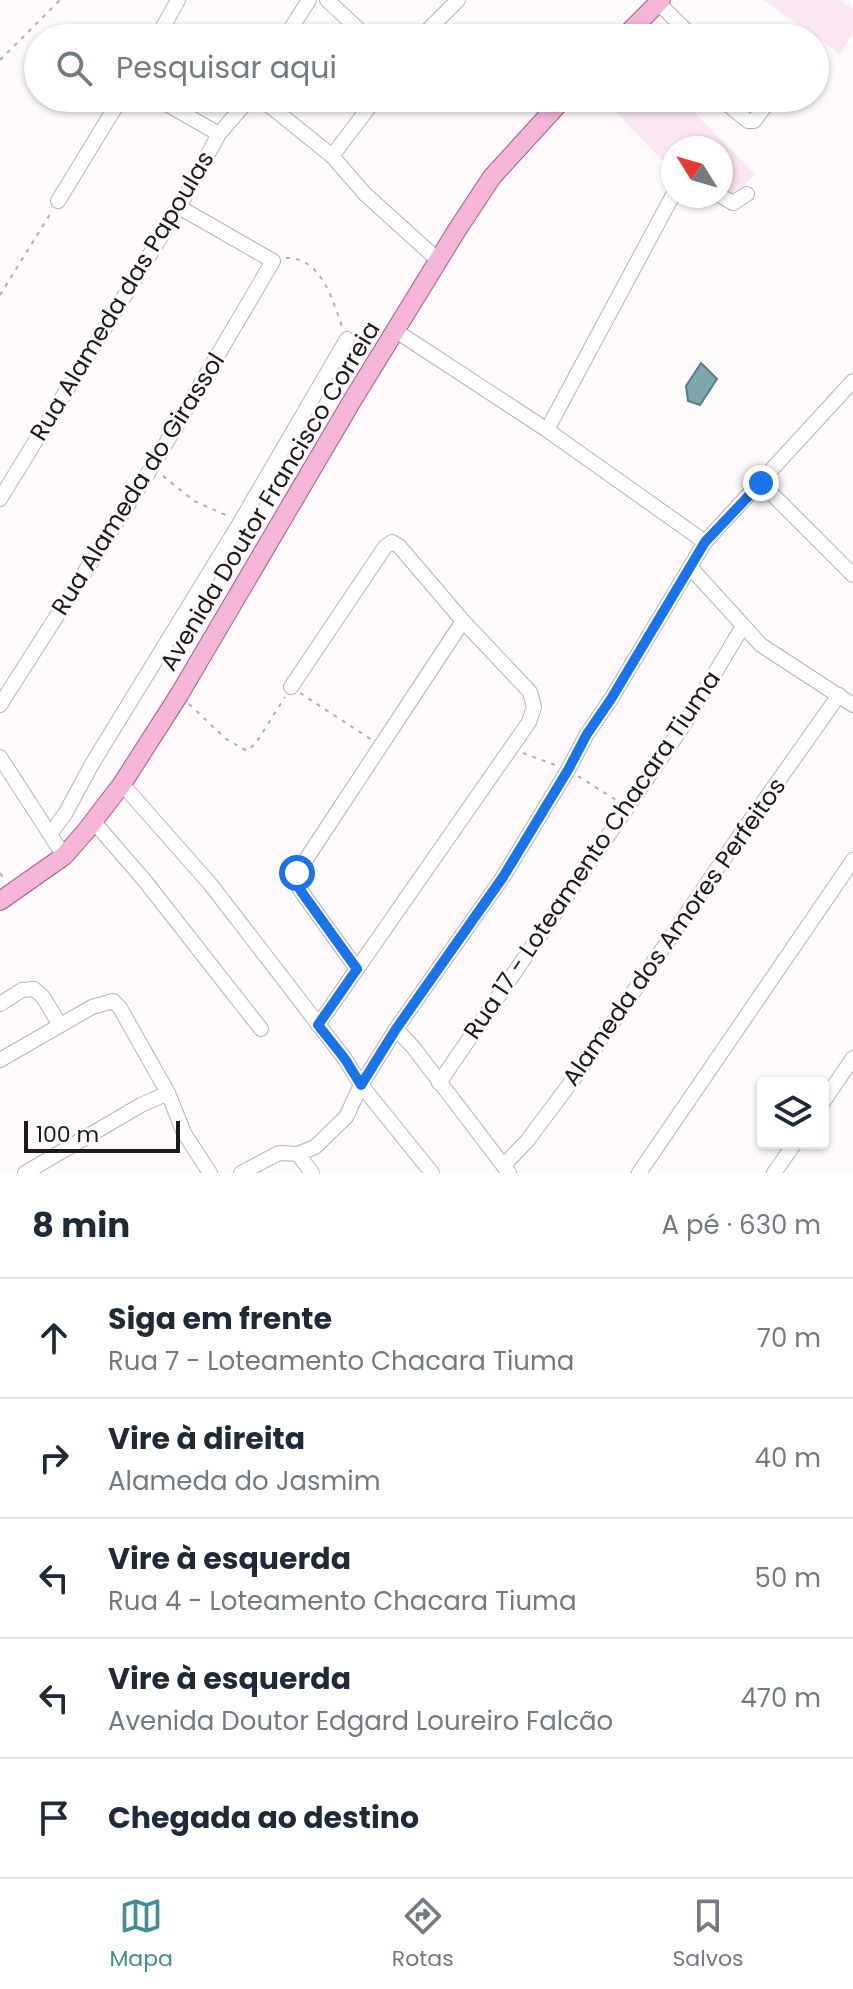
<!DOCTYPE html>
<html lang="pt">
<meta charset="utf-8">
<style>
:root{--surface:#fff;--page:#f6f6f7;--text:#1f2937;--muted:#747a83;--line:#e0e1e3;--accent:#458c95}
body{margin:0;font-family:Poppins,sans-serif;background:var(--page);color:var(--text)}
.controls{position:absolute;right:24px;bottom:24px;display:grid;overflow:hidden;border-radius:8px;box-shadow:0 2px 6px #0004}
.controls button{width:72px;height:72px;display:grid;place-items:center;padding:0;border:0;border-bottom:2px solid var(--line);background:var(--surface);color:var(--text);font:40px sans-serif}
.compass{position:absolute;left:661px;top:136px;width:72px;height:72px;border-radius:50%;background:var(--surface);box-shadow:0 2px 6px #0004;rotate:307deg}
.scale{position:absolute;left:24px;bottom:20px;width:156px;box-sizing:border-box;padding-left:8px;border:4px solid #1e191b;border-top:0;font-size:22px;line-height:28px;white-space:nowrap;color:#1e191b;-webkit-text-stroke:6px #fef9fb;paint-order:stroke}
.stop{position:absolute;width:24px;height:24px;margin:-18px;border:6px solid #1a73e8;border-radius:50%;background:#fff}
.stop.end{background:#1a73e8;border-color:#fff;box-shadow:0 2px 8px #0008}
.list{margin:0;padding:0;list-style:none}
h2{display:flex;justify-content:space-between;align-items:center;height:104px;margin:0;padding:0 32px;font-size:34px}
h2 small{font-size:26px;font-weight:400;color:var(--muted)}
.list li{display:grid;grid-template-columns:52px 1fr auto;gap:24px;align-items:center;box-sizing:border-box;height:120px;padding:0 32px;border-top:2px solid var(--line)}
.list b{display:block;font-size:30px;white-space:nowrap}
.list p{margin:0;font-size:26px;white-space:nowrap;color:var(--muted)}
.list em{font-size:26px;font-style:normal;color:var(--muted)}
.icon{flex:none;width:44px;height:44px;fill:none;stroke:currentColor;stroke-width:2;stroke-linecap:round;stroke-linejoin:round}
.map{position:relative;flex:none;width:853px;height:1173px;overflow:hidden}
.search{position:absolute;background:var(--surface);box-shadow:0 2px 6px #0004;left:24px;right:24px;top:24px;height:88px;display:flex;align-items:center;gap:20px;box-sizing:border-box;padding:0 28px;border-radius:44px;color:var(--muted);font-size:30px}
.sheet{height:704px;background:var(--surface)}
nav{display:flex;justify-content:space-around;align-items:center;box-sizing:border-box;height:112px;border-top:2px solid var(--line);background:var(--surface);font-size:22px;color:var(--muted)}
nav a{display:grid;justify-items:center;gap:4px}
nav .on{color:var(--accent)}
.map>svg:first-child{display:block}
.built{fill:#fbe7f1}
.water{fill:#7ba7ad;stroke:#5f7c81;stroke-width:2}
.lines{fill:none;stroke-linecap:round;stroke-linejoin:round}
.minor-casing{stroke:#bcb0b6;stroke-width:16}
.major-casing{stroke:#a45f85;stroke-width:20}
.path{stroke:#b2adaf;stroke-width:2;stroke-dasharray:4 6;stroke-linecap:butt}
.minor{stroke:#fff;stroke-width:14}
.major{stroke:#f4b5d8;stroke-width:18}
.route{stroke:#1a73e8;stroke-width:10}
.labels{text-anchor:middle;stroke-width:6;stroke-linejoin:round;paint-order:stroke}
.street-label{font-size:24px;fill:#1e191b;stroke:#fef9fb}
</style>
<div class="map">
<svg width="853" height="1173" viewBox="0 0 853 1173">
<rect width="100%" height="100%" fill="#fef9fb"/>
<g class="built">
<path d="M764,0h76l13,9v24l-13,21z"/>
<path d="M614,98h66l75,76 -24,26 -10,-7v-45h-48v23l-65,-67z"/>
</g>
<path class="water" d="M701,363l16,16 -17,26 -12,-4 -2,-15z"/>
<g class="lines">
<defs>
<g id="minor">
<path d="M327,0l41,38"/>
<path d="M658,3l36,35"/>
<path d="M157,38l21,-38"/>
<path d="M285,38l24,-38"/>
<path d="M420,38l38,-38"/>
<path d="M716,38h10"/>
<path d="M156,98l63,36"/>
<path d="M260,98l72,58 33,38 73,66"/>
<path d="M720,98l28,23h6l17,-23"/>
<path d="M332,156l44,-58"/>
<path d="M721,196l12,7 14,-9"/>
<path d="M58,201l63,-103"/>
<path d="M396,331l151,99 158,112"/>
<path d="M547,430l126,-235"/>
<path d="M761,483l92,92"/>
<path d="M0,499l179,-292 40,-73 31,-36"/>
<path d="M690,567l71,78 92,60"/>
<path d="M291,687l94,-140 7,-5 7,4 64,75 67,71 4,15 -5,15 -211,303"/>
<path d="M0,705l152,-238 121,-206 -94,-54"/>
<path d="M0,757l64,99"/>
<path d="M122,784l89,101 134,174 16,26 71,88"/>
<path d="M94,822l51,59 116,148"/>
<path d="M50,834l15,-20 27,-50 146,-238 109,-187"/>
<path d="M357,969l-54,-75 -7,-11 1,-10 166,-252"/>
<path d="M0,1004l22,-14 12,-1 9,8 17,28"/>
<path d="M396,1029l17,18 96,126"/>
<path d="M0,1060l92,-53 21,-6 7,7 48,85 16,40 26,40"/>
<path d="M439,1083l246,-360 58,-97"/>
<path d="M823,1102l30,-44"/>
<path d="M298,1154l14,19"/>
<path d="M504,1165l23,-24 54,-72 159,-234 99,-140"/>
<path d="M25,1173l116,-68 27,-12"/>
<path d="M241,1173l38,-20 19,1 17,-7 31,-30 15,-32 35,-56 107,-152 65,-107 19,-36 24,-35 94,-157 148,-161"/>
<path d="M639,1173l214,-313"/>
<path d="M774,1173l21,-30"/>
</g>
<g id="major">
<path d="M623,38l38,-38"/>
<path d="M0,901l64,-45 22,-25 36,-47 57,-89 173,-294 105,-171 35,-53 72,-79"/>
</g>
</defs>
<use href="#minor" class="minor-casing"/>
<use href="#major" class="major-casing"/>
<g class="path">
<path d="M0,60l60,-60"/>
<path d="M286,258c36,-1 47,44 57,71"/>
<path d="M0,295l52,-84"/>
<path d="M163,476l31,25 34,15"/>
<path d="M300,693l72,47"/>
<path d="M189,704l37,35 21,12 9,-8 29,-46"/>
<path d="M523,753l35,13"/>
<path d="M578,776l38,24"/>
<path d="M0,873l4,6"/>
</g>
<use href="#minor" class="minor"/>
<use href="#major" class="major"/>
</g>
<g class="lines">
<path class="route" d="M297,873l-1,10 7,11 54,75 -39,56 27,34 16,26 35,-56 107,-152 65,-107 19,-36 24,-35 94,-157 56,-59"/>
</g>
<g class="labels">
<g class="street-label">
<text transform="translate(122 296) rotate(-59)" y="8">Rua Alameda das Papoulas</text>
<text transform="translate(138 484) rotate(-58)" y="8">Rua Alameda do Girassol</text>
<text transform="translate(270 496) rotate(-59)" y="8">Avenida Doutor Francisco Correia</text>
<text transform="translate(592 855) rotate(-56)" y="8">Rua 17 - Loteamento Chacara Tiuma</text>
<text transform="translate(674 932) rotate(-55)" y="8">Alameda dos Amores Perfeitos</text>
</g>
</g>
</svg>
<div class="controls">
<button><svg class="icon" aria-label="layers" viewBox="0 0 24 24"><path d="M12 4l9 5-9 5-9-5zM3 14l9 5 9-5"/></svg></button>
</div>
<svg class="compass" viewBox="-18 -18 36 36"><path d="M0-13l5 13h-10z" fill="#e53935"/><path d="M0 13l5-13h-10z" fill="#747a83"/></svg>
<div class="scale">100 m</div>
<div class="stop" style="left:297px;top:873px"></div>
<div class="stop end" style="left:761px;top:483px"></div>
<div class="search"><svg class="icon" aria-label="search" viewBox="0 0 24 24"><circle cx="10" cy="10" r="6"/><path d="M15 15l6 6"/></svg>Pesquisar aqui</div>
</div>
<section class="sheet">
<h2>8 min<small>A pé · 630 m</small></h2>
<ul class="list">
<li><svg class="icon" aria-label="ahead" viewBox="0 0 24 24"><path d="M12 20V5M6 11l6-6 6 6"/></svg><div><b>Siga em frente</b><p>Rua 7 - Loteamento Chacara Tiuma</p></div><em>70 m</em></li>
<li><svg class="icon" aria-label="right" viewBox="0 0 24 24"><path d="M7 20v-9h11M14 6l5 5-5 5"/></svg><div><b>Vire à direita</b><p>Alameda do Jasmim</p></div><em>40 m</em></li>
<li><svg class="icon" aria-label="left" viewBox="0 0 24 24"><path d="M17 20v-9H6M10 6l-5 5 5 5"/></svg><div><b>Vire à esquerda</b><p>Rua 4 - Loteamento Chacara Tiuma</p></div><em>50 m</em></li>
<li><svg class="icon" aria-label="left" viewBox="0 0 24 24"><path d="M17 20v-9H6M10 6l-5 5 5 5"/></svg><div><b>Vire à esquerda</b><p>Avenida Doutor Edgard Loureiro Falcão</p></div><em>470 m</em></li>
<li><svg class="icon" aria-label="arrive" viewBox="0 0 24 24"><path d="M6 21V4h12l-3 4 3 4H6"/></svg><div><b>Chegada ao destino</b></div></li>
</ul>
</section>
<nav>
<a class="on"><svg class="icon" aria-label="map" viewBox="0 0 24 24"><path d="M3 6l6-2 6 2 6-2v14l-6 2-6-2-6 2zM9 4v14M15 6v14"/></svg>Mapa</a>
<a><svg class="icon" aria-label="directions" viewBox="0 0 24 24"><path d="M12 3l9 9-9 9-9-9zM9 14v-3h6M13 9l2 2-2 2"/></svg>Rotas</a>
<a><svg class="icon" aria-label="saved" viewBox="0 0 24 24"><path d="M7 4h10v16l-5-4-5 4z"/></svg>Salvos</a>
</nav>
